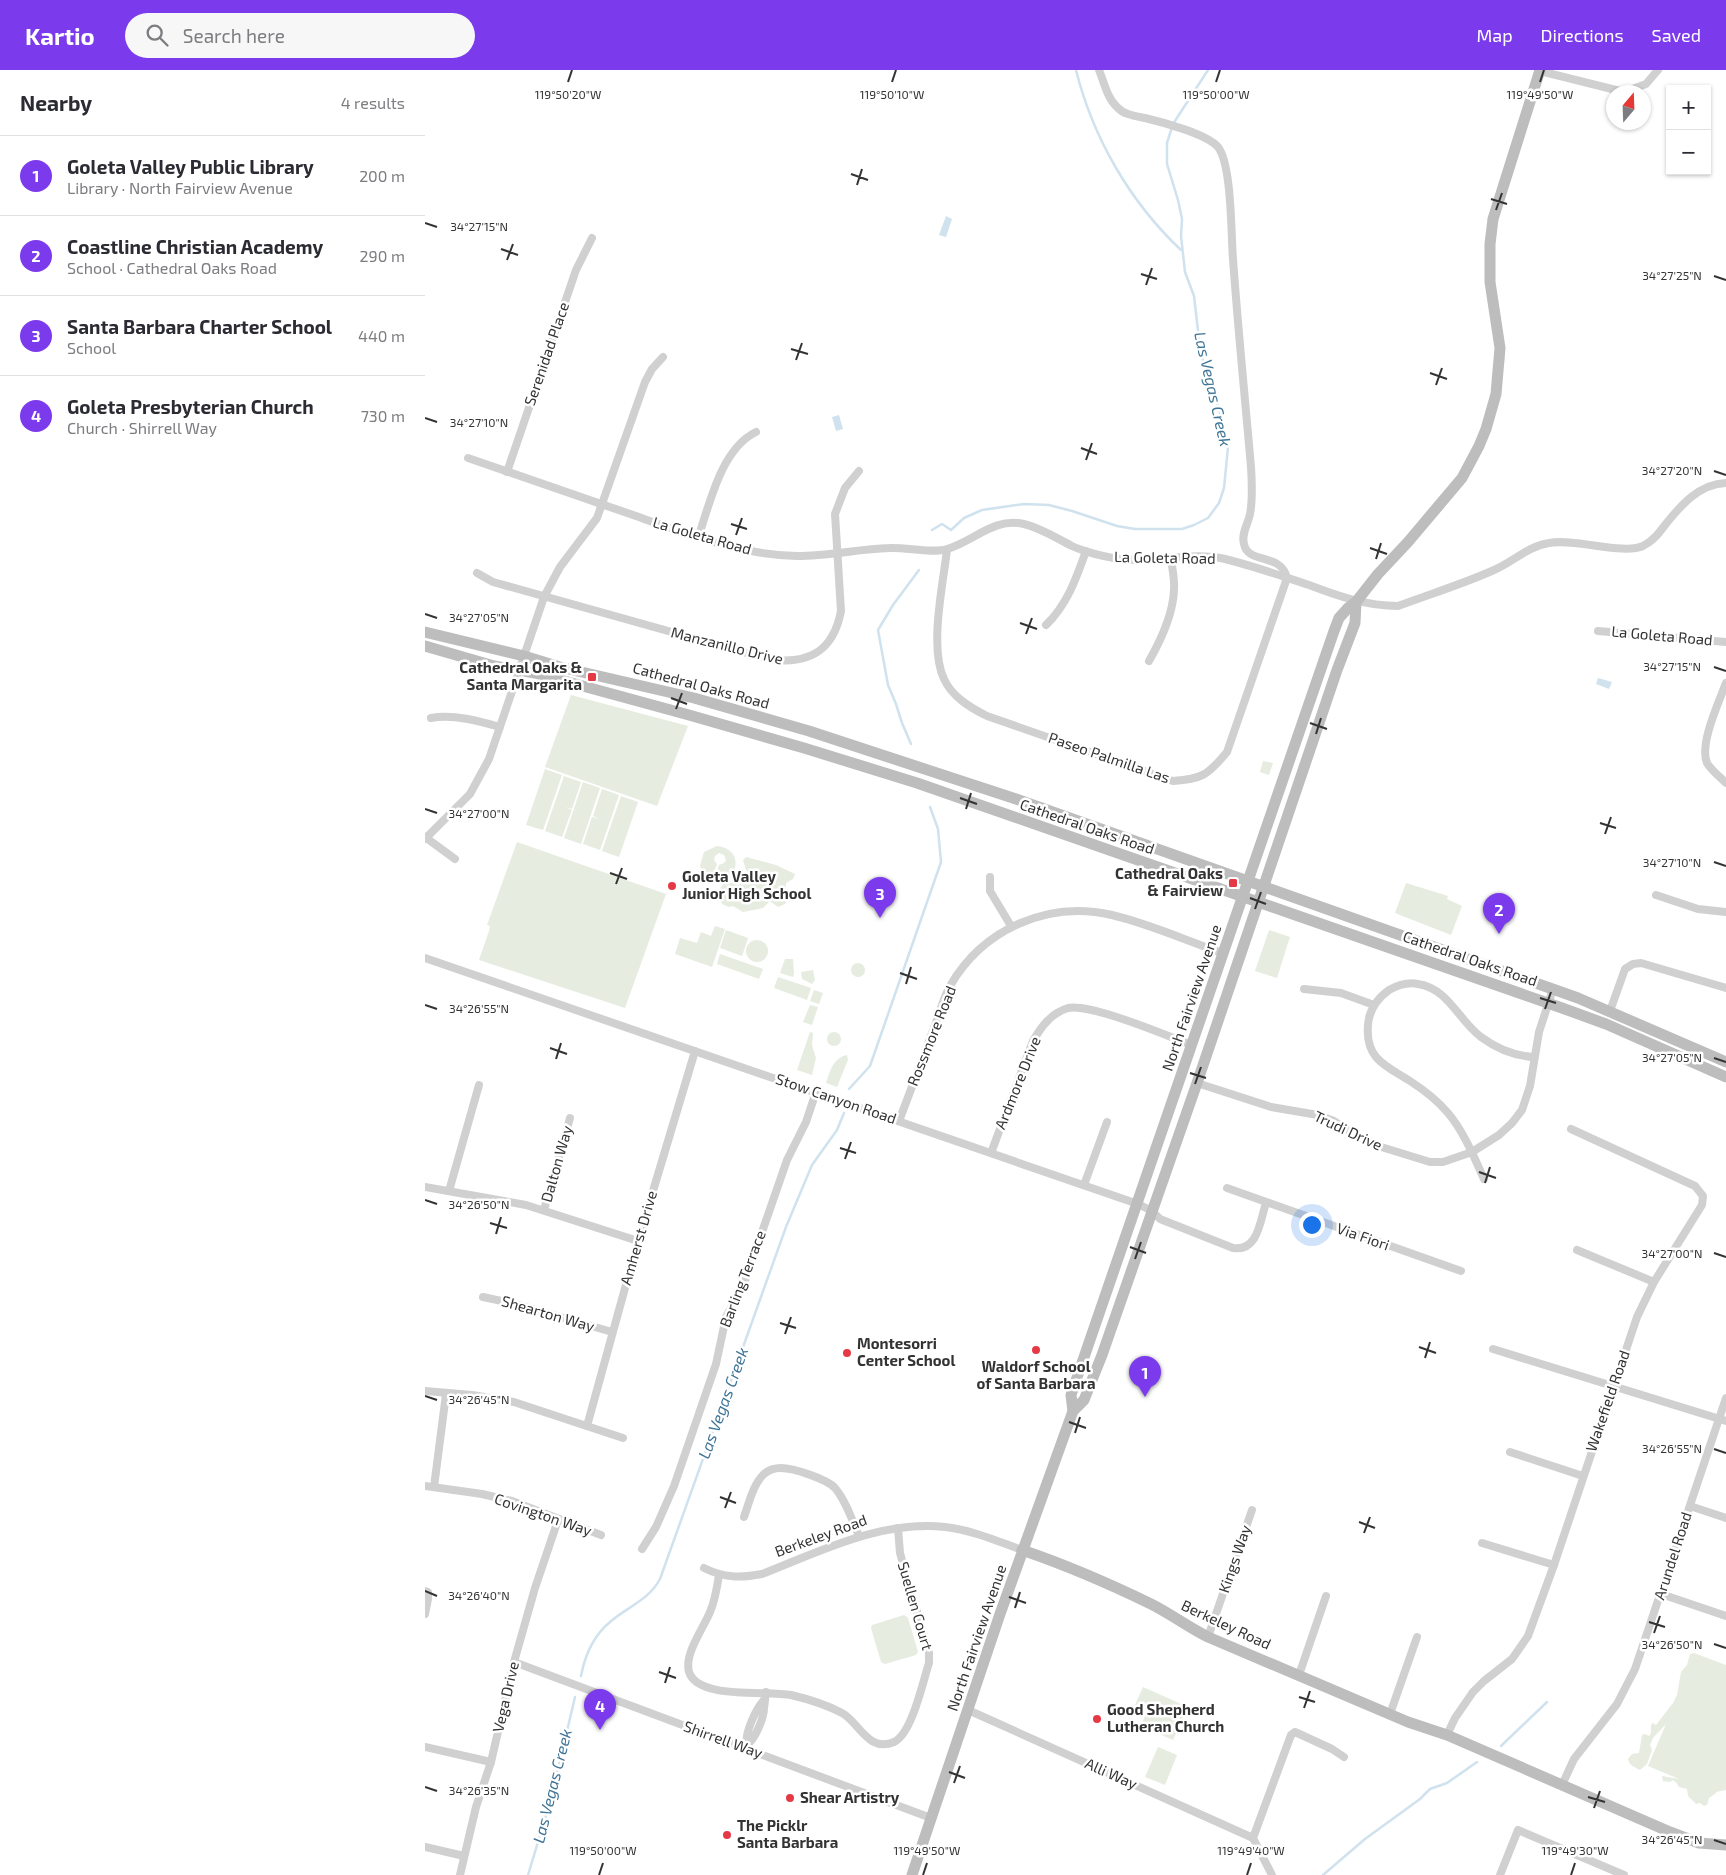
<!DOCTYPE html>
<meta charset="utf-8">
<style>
:root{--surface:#fff;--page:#f7f7f7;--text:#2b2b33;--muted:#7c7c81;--line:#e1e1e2;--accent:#7c3aed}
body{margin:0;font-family:"Exo 2",sans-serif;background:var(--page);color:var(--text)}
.controls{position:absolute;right:15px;top:15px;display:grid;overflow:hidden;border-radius:0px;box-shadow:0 1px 4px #0004}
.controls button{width:45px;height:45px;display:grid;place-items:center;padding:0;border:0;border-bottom:1px solid var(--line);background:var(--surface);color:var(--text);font:25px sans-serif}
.compass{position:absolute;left:1181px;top:15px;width:45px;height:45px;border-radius:50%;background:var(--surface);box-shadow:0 1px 4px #0004;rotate:19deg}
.you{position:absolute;left:886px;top:1154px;width:18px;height:18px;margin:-12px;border:4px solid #fff;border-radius:50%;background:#1a73e8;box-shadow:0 0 0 8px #1a73e833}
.badge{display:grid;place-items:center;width:32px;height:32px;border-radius:50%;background:var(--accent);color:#fff;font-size:16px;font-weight:700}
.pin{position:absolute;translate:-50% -41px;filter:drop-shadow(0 1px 2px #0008)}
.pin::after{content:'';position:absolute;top:26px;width:18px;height:15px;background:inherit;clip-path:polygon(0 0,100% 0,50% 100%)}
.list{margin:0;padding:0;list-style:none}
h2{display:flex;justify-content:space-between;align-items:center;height:65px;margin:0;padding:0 20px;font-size:21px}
h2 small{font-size:16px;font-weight:400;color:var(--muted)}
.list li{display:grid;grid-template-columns:32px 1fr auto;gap:15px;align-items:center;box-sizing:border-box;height:80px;padding:0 20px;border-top:1px solid var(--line)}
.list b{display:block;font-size:19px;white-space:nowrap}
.list p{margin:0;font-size:16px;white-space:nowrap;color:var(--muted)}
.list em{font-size:16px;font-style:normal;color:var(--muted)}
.icon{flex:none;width:28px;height:28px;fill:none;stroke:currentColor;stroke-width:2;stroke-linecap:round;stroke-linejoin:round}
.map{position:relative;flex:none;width:1301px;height:1805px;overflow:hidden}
header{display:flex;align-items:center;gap:30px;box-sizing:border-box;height:70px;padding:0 25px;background:var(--accent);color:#fff}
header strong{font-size:24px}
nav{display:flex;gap:28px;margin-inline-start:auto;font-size:18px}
.search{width:350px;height:45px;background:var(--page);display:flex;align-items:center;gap:12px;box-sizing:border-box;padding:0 18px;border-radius:28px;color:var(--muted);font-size:19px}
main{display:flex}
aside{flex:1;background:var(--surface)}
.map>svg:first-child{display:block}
.green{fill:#e6ecdf}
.water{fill:#cfe2ee}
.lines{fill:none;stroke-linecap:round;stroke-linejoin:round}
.stream{stroke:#cfe2ee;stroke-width:2.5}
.street{stroke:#d0d0d0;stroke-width:8}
.secondary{stroke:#bdbdbd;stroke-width:11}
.ticks{fill:none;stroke:#333;stroke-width:2}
.poi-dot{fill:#e63946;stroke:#fff;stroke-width:2}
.labels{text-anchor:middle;stroke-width:5;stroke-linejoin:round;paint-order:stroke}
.street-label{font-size:15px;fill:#333;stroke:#fff}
.poi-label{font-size:15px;font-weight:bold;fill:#333;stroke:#fff;text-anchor:start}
.water-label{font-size:16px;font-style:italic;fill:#3f7597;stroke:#fff}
.ticks-label{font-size:12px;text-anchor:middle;fill:#333;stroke:#fff;stroke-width:5;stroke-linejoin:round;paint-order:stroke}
</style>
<header>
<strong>Kartio</strong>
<div class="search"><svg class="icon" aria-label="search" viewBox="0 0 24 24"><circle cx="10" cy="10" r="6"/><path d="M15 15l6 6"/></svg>Search here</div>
<nav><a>Map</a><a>Directions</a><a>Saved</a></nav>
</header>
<main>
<aside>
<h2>Nearby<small>4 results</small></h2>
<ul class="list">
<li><span class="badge">1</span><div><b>Goleta Valley Public Library</b><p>Library · North Fairview Avenue</p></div><em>200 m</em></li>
<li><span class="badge">2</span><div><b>Coastline Christian Academy</b><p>School · Cathedral Oaks Road</p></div><em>290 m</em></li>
<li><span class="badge">3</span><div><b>Santa Barbara Charter School</b><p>School</p></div><em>440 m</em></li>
<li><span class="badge">4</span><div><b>Goleta Presbyterian Church</b><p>Church · Shirrell Way</p></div><em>730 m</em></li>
</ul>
</aside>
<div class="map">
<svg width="1301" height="1805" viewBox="0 0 1301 1805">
<rect width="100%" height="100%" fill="#fff"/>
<g class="green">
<path d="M146,625l117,31 -31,80 -112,-39z"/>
<path d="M838,691l10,2 -4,12 -9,-3z"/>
<path d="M120,699l17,6 -19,55 -17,-5z"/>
<path d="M139,706l17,6 -9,27 -7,-2 7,3 -10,27 -17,-6z"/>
<path d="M158,712l17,6 -19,56 -17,-6z"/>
<path d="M177,719l17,6 -19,55 -17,-6 9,-27 7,2 -6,-3z"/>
<path d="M196,726l17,6 -19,55 -17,-6z"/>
<path d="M92,772l149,52 -41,114 -146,-48 10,-29 1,-5 -3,-1z"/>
<path d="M292,776c32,3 19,48 -10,32l7,-1 5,-12 5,-2 2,-3 -2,-5 -5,-2 -4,3 -1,4 3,4 -4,11h-9l-4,-9 4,-14z"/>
<path d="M321,787l30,8 19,9 -2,5 -7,4 -1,10 2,7 -2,4 -7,3 -8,-6 -7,7 -20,4 -10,-6 -4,1 -7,-3 -5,-11 7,-10h11l4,2 7,-6h7l-7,-9 -3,-10z"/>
<path d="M981,813l42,13 -1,3 15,7 -11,29 -56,-22z"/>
<path d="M290,856l10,3 -13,38 -37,-13 5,-16 17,5 4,-11 10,4z"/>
<path d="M301,860l22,8 -6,18 -22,-8z"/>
<path d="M844,860l21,7 -13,41 -22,-7z"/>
<circle cx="332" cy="881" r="11"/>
<path d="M295,884l43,15 -4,10 -42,-15z"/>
<path d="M360,889h8l1,14 -1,4 -13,-4z"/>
<circle cx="433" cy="900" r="7"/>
<path d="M388,900l2,10 -3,4 -10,-5 -1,-7z"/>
<path d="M353,907l33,11 -4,12 -33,-12z"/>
<path d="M389,920l9,3 -4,11 -9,-3z"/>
<path d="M385,935l8,2 -6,18 -9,-3z"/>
<circle cx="409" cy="969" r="7"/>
<path d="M385,962l3,1 -1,12 4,13 -4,17 -15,-5z"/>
<path d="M422,985l1,5 -11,27 -11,-4c4,-12 7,-25 21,-28z"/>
<path d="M479,1545l4,3 10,34 -2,3 -31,9 -4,-2 -10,-34 1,-3z"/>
<path d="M1269,1583l32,12v125l-10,2v1l-7,5 -2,7 -3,1 -4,-3 -4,1 -8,-8 -1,-7 -8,-2 -3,-5 -4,-2 -1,2 -8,-1 -1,-5 17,3 -31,-13 18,-42 -13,14 -3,7 2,5 -5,14 -7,6c-6,-3 -11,-5 -12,-11l4,-5 7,-1 3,-18 3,-1 4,2 2,-3v-8l2,-2 3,2 17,-22 4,-8 4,-23 6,-7 3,-11z"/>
<path d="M718,1617l45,20 -15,33 -32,-14 6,-15 -12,-6z"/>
<path d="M733,1677l19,8 -12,30 -20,-8z"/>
</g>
<g class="water">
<path d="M521,146l6,3 -6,18 -7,-2z"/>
<path d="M414,345l4,14 -7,2 -4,-14z"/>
<path d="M1173,608l14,4 -3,7 -13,-5z"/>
</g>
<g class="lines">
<g class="stream">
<path d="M651,0c17,68 54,132 105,180"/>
<path d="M507,460l10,-6 9,6 13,-12 18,-8 42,-6 25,1 23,6 45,15 18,3h47l12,-4 14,-7 11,-15 5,-15 4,-41 -9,-38 -15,-44 -4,-17 -6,-52 -9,-24 -4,-36 1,-17 -4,-19 -11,-36v-21l6,-19 35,-54"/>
<path d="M486,674l-9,-21 -6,-19 -8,-19 -10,-55 15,-25 26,-35"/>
<path d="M424,1019l21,-23 71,-204 -3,-33 -8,-22"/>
<path d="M156,1606c4,-21 12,-40 29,-54 17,-15 39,-22 50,-43l126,-352 26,-62 25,-35 7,-17"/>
<path d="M1076,1676l46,-44"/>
<path d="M103,1805l23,-76 24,-102"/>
<path d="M898,1805l42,-36 55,-40 10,-10 17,-6 30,-21"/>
</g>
<g class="street">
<path d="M1115,1l84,21 22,-8 12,-14"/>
<path d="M43,388c55,19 110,38 165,57 54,19 107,40 164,41 32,0 61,-7 92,-8 18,-1 42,6 58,1 27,-8 47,-32 77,-25 17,4 32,14 48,22 15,7 31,10 47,13 35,5 71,-8 106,0 29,7 56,17 84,26 29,11 57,21 89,21 32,-12 65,-22 96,-36 19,-8 34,-24 55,-27 26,-5 74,12 94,3 10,-5 16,-13 22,-21 16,-20 34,-41 61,-42"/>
<path d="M82,402l69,-202 16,-32"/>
<path d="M273,468c12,-35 23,-89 58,-106"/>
<path d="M522,480c-4,34 -18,98 -3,129 8,18 27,29 43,37l186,65c29,-2 35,-6 54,-29l60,-174c-6,-26 -39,-13 -43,-34 -3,-10 4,-20 6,-30 3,-15 2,-31 1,-47 -6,-69 -13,-138 -18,-208 -2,-24 -1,-94 -15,-112 -11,-13 -56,-25 -73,-29 -10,-2 -21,-3 -28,-11 -10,-9 -13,-25 -18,-37"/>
<path d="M52,503l16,9 275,77c39,6 65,-6 73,-48l-6,-97 10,-26 14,-17"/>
<path d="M621,555c21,-20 30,-46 40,-74"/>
<path d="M1173,561l128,11"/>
<path d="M724,591c12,-21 24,-46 25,-71 1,-10 -2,-22 -3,-32"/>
<path d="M1301,613c-7,19 -27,61 -19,80 4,7 13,14 19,20"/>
<path d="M6,648c23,-4 48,3 69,9"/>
<path d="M0,767l30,22"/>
<path d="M0,769l45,-45 19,-35 55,-162 16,-30 37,-49 48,-136 7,-13 11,-12"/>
<path d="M565,807v14l21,35"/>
<path d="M1231,825l42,14 28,3"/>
<path d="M0,888l713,246 14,7 8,8 73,29c25,4 27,-27 33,-45"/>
<path d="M879,919l37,4 33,12"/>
<path d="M1185,941l15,-42 8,-5 8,-1 85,25"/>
<path d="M772,1013l74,24 47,8 16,6 31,21 65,20h13l29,-10 27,-17 13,-12 10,-13 8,-24 9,-54 14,-43"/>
<path d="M474,1051c12,-31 23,-62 35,-93 5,-13 9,-29 16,-42 33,-57 98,-86 162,-71 38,9 75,26 111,38"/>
<path d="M566,1083l42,-112c8,-14 18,-28 35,-33 23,-5 99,28 124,37"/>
<path d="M1059,1109c-10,-22 -20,-47 -36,-66 -11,-13 -24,-23 -38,-32 -24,-15 -45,-22 -42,-56 1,-15 10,-27 21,-35 9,-5 19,-8 29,-6 31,5 40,36 63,53 15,11 34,19 53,20"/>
<path d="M659,1115l23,-63"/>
<path d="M0,1117l101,18 112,36"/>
<path d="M802,1118l234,83"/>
<path d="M24,1121l30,-106"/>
<path d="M119,1140l26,-92"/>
<path d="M1152,1180l77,32"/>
<path d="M58,1227l33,7 96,28"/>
<path d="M1068,1279l233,72"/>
<path d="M0,1321l47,4 42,7 109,36"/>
<path d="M162,1356l51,-185 57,-190"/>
<path d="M1085,1382l73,24"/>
<path d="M0,1416l57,8 30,7 89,34"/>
<path d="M9,1417l12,-93"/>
<path d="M1265,1436l36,12"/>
<path d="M319,1447c5,-14 9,-32 19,-42 5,-5 11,-7 18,-7 12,0 46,11 54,20 11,13 17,32 24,48"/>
<path d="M1057,1473l72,22"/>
<path d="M217,1479l14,-22 18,-41 42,-122 10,-47 18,-33 43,-124 19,-38 10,-30"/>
<path d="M279,1498c20,10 37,10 58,6 59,-23 119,-54 183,-47 27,3 52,14 77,23"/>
<path d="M294,1505c-2,13 -4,26 -9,37 -7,17 -26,42 -21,60 9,28 78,18 102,23 17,4 36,10 51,18 17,9 26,40 52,29 18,-8 29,-61 35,-79v-10l-29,-100 -2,-25"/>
<path d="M0,1521l3,1v7l-3,15"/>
<path d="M1236,1524l65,22"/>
<path d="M783,1567l44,-127"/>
<path d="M89,1592l417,156"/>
<path d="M874,1605l27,-79"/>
<path d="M339,1630c-8,9 -20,34 -17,45 8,-6 17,-27 17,-37 1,-6 1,-10 2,-16"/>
<path d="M543,1640l285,128"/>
<path d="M965,1644l27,-77"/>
<path d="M1022,1665l8,-17 18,-26 11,-11 28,-22 16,-23 26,-71 83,-248 17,-35 48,-77 1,-9 -8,-10 -124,-57"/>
<path d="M0,1677l66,15"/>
<path d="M1137,1715l12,-26 43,-55 18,-35 91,-271"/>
<path d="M0,1777l39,9"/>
<path d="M35,1805l16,-68 15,-45 23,-100 21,-74 23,-68"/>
<path d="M847,1805l-19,-37 38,-103 4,-3 37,17 12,8"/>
<path d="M1075,1805l18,-45 106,45"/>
</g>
<g class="secondary">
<path d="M0,562l99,24 36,11 134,31 115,33 207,68 562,199 148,64"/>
<path d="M0,576l69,20 41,7 154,42 115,33 113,35 645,225 44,16 120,53"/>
<path d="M648,1341l-2,-16 263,-764 5,-13 9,-10 8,-6 22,-28 30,-32 54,-64 17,-32 7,-17 10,-35 4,-46 -10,-66v-38l3,-25 47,-149"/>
<path d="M597,1480c44,15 88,34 129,54 20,10 37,23 57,33l200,85 39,13 223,97 29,11 27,2"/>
<path d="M487,1805l88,-261 73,-203 11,-11 18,-45 95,-272 140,-413 18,-47 1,-21"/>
</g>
</g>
<path class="ticks" d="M143,12l4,-12M467,12l4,-12M791,12l4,-12M1115,12l4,-12M426,104l17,6M432,115l5,-16M1066,129l16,5M1071,140l6,-17M0,153l12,4M76,179l17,6M82,190l6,-16M716,204l16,5M1289,206l12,4M721,215l6,-17M366,279l17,5M371,290l6,-17M1005,303l17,6M1011,315l6,-17M0,348l12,4M656,378l16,6M661,390l6,-17M1289,401l12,4M306,454l16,5M311,465l6,-17M945,478l17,6M951,489l5,-16M0,544l12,4M595,553l17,6M601,564l6,-16M1289,597l12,4M246,628l16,6M251,639l6,-16M885,653l17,6M891,664l5,-16M535,728l17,6M0,739l12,4M541,739l5,-16M1175,753l16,5M1180,764l6,-17M1289,792l12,4M185,803l17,6M191,814l6,-16M825,828l16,6M830,839l6,-17M475,903l17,6M481,914l5,-17M1115,928l16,5M0,935l12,4M1120,939l6,-17M125,978l17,6M1289,988l12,4M131,989l5,-16M765,1003l16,5M770,1014l6,-17M415,1078l16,5M420,1089l6,-17M1054,1102l17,6M1060,1113l5,-16M0,1130l12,4M65,1153l17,5M71,1164l5,-17M705,1177l16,6M1289,1183l12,4M710,1189l6,-17M355,1253l16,5M360,1264l6,-17M994,1277l17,6M1000,1288l5,-16M0,1326l12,4M644,1352l17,6M650,1363l5,-16M1289,1379l12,4M295,1427l16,6M300,1438l6,-16M934,1452l16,6M939,1463l6,-16M0,1521l12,5M584,1527l17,6M590,1538l5,-16M1224,1552l16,5M1229,1563l6,-17M1289,1574l12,4M234,1602l17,6M240,1613l5,-16M874,1627l16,5M879,1638l6,-17M524,1702l16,6M529,1713l6,-17M0,1717l12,4M1163,1727l17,5M1169,1738l6,-17M1289,1770l12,4M174,1805l4,-12M498,1805l4,-12M822,1805l4,-12M1146,1805l4,-12"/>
<g class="poi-dot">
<rect x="162" y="602" width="10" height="10" rx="2.5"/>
<rect x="803" y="808" width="10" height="10" rx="2.5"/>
<circle cx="247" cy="816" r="5"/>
<circle cx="611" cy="1280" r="5"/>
<circle cx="422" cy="1283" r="5"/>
<circle cx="672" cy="1649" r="5"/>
<circle cx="365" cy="1728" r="5"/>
<circle cx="302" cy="1765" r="5"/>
</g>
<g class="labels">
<g class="street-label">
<text transform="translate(122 284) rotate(-71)" y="5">Serenidad Place</text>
<text transform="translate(277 466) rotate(16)" y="5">La Goleta Road</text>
<text transform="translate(740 488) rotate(1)" y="5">La Goleta Road</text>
<text transform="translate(1237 566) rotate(5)" y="5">La Goleta Road</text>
<text transform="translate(302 576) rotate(14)" y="5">Manzanillo Drive</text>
<text transform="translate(276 616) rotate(15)" y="5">Cathedral Oaks Road</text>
<text transform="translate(684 688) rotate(19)" y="5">Paseo Palmilla Las</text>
<text transform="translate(662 757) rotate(19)" y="5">Cathedral Oaks Road</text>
<text transform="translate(1045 889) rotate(19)" y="5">Cathedral Oaks Road</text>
<text transform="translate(767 928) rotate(-71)" y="5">North Fairview Avenue</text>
<text transform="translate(507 966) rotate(-68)" y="5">Rossmore Road</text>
<text transform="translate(593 1013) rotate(-68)" y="5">Ardmore Drive</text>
<text transform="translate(411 1029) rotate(19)" y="5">Stow Canyon Road</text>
<text transform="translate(923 1061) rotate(25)" y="5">Trudi Drive</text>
<text transform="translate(132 1094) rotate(-74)" y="5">Dalton Way</text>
<text transform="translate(938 1167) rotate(19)" y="5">Via Fiori</text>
<text transform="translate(214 1168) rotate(-74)" y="5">Amherst Drive</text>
<text transform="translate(318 1209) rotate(-69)" y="5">Barling Terrace</text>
<text transform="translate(123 1244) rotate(16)" y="5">Shearton Way</text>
<text transform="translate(1183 1331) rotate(-71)" y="5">Wakefield Road</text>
<text transform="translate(118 1445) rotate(19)" y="5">Covington Way</text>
<text transform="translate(396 1466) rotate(-20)" y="5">Berkeley Road</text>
<text transform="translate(1248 1486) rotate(-72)" y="5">Arundel Road</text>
<text transform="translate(810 1489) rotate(-71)" y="5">Kings Way</text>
<text transform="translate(490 1536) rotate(74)" y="5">Suellen Court</text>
<text transform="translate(801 1555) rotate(25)" y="5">Berkeley Road</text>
<text transform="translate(552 1568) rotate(-71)" y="5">North Fairview Avenue</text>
<text transform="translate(81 1627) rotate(-77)" y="5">Vega Drive</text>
<text transform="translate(298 1670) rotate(20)" y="5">Shirrell Way</text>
<text transform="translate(686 1704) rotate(24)" y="5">Alli Way</text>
</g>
<g class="poi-label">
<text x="157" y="603" text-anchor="end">Cathedral Oaks &amp;<tspan x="157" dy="17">Santa Margarita</tspan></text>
<text x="798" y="809" text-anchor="end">Cathedral Oaks<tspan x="798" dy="17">&amp; Fairview</tspan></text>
<text x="257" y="812">Goleta Valley<tspan x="257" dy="17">Junior High School</tspan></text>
<text x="432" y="1279">Montesorri<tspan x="432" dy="17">Center School</tspan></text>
<text x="611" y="1302" text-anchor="middle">Waldorf School<tspan x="611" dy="17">of Santa Barbara</tspan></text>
<text x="682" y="1645">Good Shepherd<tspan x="682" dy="17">Lutheran Church</tspan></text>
<text x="375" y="1733">Shear Artistry</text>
<text x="312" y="1761">The Picklr<tspan x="312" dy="17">Santa Barbara</tspan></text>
</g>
<g class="water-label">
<text transform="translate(788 319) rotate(77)" y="6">Las Vegas Creek</text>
<text transform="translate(298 1333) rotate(-70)" y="6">Las Vegas Creek</text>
<text transform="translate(127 1716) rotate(-76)" y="6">Las Vegas Creek</text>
</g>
</g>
<g class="ticks-label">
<text x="791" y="29">119°50'00"W</text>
<text x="1115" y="29">119°49'50"W</text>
<text x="143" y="29">119°50'20"W</text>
<text x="467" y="29">119°50'10"W</text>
<text x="54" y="161">34°27'15"N</text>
<text x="1247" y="210">34°27'25"N</text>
<text x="54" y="357">34°27'10"N</text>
<text x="1247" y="405">34°27'20"N</text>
<text x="54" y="552">34°27'05"N</text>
<text x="1247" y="601">34°27'15"N</text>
<text x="54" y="748">34°27'00"N</text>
<text x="1247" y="797">34°27'10"N</text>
<text x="54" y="943">34°26'55"N</text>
<text x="1247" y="992">34°27'05"N</text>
<text x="54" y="1139">34°26'50"N</text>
<text x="1247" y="1188">34°27'00"N</text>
<text x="54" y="1334">34°26'45"N</text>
<text x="1247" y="1383">34°26'55"N</text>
<text x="54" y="1530">34°26'40"N</text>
<text x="1247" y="1579">34°26'50"N</text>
<text x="54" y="1725">34°26'35"N</text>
<text x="1247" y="1774">34°26'45"N</text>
<text x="178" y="1785">119°50'00"W</text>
<text x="502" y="1785">119°49'50"W</text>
<text x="826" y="1785">119°49'40"W</text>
<text x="1150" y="1785">119°49'30"W</text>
</g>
</svg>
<div class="controls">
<button>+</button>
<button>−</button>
</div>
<svg class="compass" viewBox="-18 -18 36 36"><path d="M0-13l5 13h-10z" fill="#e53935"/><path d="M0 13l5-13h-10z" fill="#7c7c81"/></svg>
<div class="you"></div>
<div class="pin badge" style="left:720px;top:1327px">1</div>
<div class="pin badge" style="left:1074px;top:864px">2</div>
<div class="pin badge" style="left:455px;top:848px">3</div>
<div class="pin badge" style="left:175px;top:1660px">4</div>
</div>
</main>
